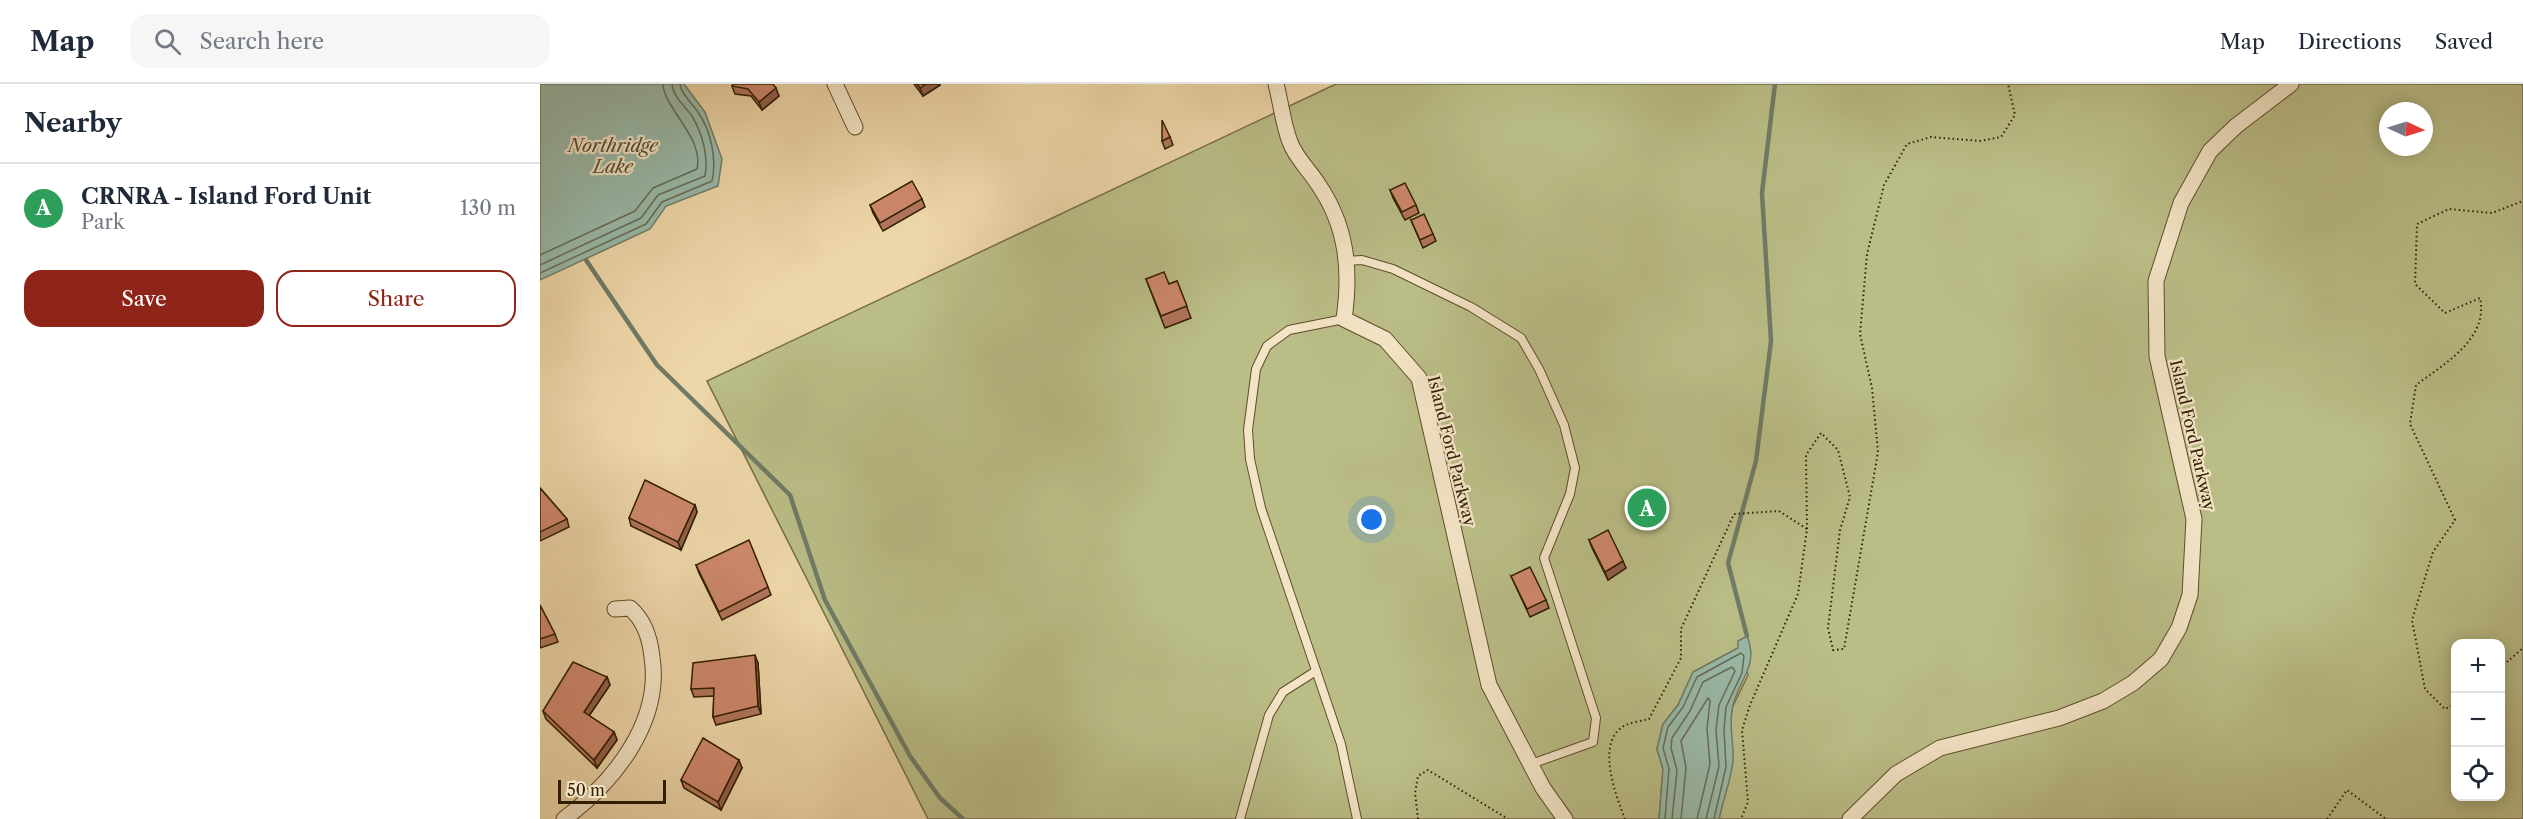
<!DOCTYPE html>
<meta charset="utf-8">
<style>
:root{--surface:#fff;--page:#f6f6f7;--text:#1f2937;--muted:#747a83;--line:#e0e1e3;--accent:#8f2418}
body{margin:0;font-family:"Libre Caslon Text",serif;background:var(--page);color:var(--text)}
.controls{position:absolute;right:18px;bottom:18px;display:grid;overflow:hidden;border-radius:12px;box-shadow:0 3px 15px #0003}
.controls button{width:54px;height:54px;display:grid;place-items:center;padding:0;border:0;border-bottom:2px solid var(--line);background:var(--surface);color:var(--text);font:30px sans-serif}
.compass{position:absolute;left:1839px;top:18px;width:54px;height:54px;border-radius:50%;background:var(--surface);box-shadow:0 3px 15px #0003;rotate:94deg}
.scale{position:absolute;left:18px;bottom:15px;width:108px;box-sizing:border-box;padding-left:6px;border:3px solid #321e00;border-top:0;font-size:16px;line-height:21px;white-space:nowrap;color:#321e00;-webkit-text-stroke:4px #f3e4c6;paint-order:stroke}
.you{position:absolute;left:832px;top:436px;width:21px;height:21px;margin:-15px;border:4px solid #fff;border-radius:50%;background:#1a73e8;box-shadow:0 0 0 9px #1a73e833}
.badge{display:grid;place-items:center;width:39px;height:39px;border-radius:50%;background:var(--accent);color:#fff;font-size:20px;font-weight:700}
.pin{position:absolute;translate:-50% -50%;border:3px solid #fff;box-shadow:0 2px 6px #0006}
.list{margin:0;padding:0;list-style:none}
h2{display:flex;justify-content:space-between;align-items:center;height:78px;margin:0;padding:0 24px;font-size:26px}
h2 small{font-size:20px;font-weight:400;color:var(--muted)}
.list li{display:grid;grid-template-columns:39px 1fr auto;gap:18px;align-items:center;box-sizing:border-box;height:90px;padding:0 24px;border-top:2px solid var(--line)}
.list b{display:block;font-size:22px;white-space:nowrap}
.list p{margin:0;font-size:20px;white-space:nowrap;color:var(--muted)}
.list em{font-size:20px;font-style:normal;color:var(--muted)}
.actions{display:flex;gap:12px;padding:18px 24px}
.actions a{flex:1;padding:14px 0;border:2px solid var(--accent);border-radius:18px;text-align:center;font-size:21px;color:var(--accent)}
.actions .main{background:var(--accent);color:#fff}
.icon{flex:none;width:33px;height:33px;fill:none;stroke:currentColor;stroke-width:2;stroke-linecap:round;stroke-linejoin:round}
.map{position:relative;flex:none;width:1983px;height:735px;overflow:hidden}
header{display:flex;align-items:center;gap:36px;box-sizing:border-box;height:84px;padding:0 30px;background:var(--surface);border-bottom:2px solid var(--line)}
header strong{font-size:28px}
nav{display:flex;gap:33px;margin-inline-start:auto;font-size:21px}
.search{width:420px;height:54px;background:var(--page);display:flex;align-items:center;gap:15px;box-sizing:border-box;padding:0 21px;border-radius:18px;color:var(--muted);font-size:22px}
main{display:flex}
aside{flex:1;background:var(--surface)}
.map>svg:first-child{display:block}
.green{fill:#babd86;stroke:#766e43;stroke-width:1.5;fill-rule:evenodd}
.water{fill:#99b9a9;stroke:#707b65;stroke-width:1.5}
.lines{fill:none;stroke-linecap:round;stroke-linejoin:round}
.shore{stroke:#666c54;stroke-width:1.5}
.stream{stroke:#707b65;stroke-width:4.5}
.lane-casing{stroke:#614c2a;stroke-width:10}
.street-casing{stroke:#614c2a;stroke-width:17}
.path{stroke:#321e00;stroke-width:2;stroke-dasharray:1.5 3;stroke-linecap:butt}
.lane{stroke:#f3e4c6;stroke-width:8}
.street{stroke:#f3e4c6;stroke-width:15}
.wall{fill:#b0755d;stroke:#321e00;stroke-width:1.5}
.shaded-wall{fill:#905f4c;stroke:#321e00;stroke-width:1.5}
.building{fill:#cd886c;stroke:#321e00;stroke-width:1.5}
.labels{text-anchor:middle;stroke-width:4.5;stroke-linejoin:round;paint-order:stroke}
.street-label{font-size:16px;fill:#321e00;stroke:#f3e4c6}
.water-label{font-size:18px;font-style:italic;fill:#514c33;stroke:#f3e4c6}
</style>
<header>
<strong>Map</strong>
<div class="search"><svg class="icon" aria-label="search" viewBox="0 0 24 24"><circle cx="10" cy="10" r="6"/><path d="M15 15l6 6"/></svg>Search here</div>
<nav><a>Map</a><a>Directions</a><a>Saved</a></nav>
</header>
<main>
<aside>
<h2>Nearby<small></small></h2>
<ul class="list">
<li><span class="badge" style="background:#2e9e5b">A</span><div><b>CRNRA - Island Ford Unit</b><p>Park</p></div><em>130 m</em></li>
</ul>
<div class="actions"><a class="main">Save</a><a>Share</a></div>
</aside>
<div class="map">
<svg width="1983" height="735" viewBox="0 0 1983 735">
<rect width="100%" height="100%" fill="#edd6a8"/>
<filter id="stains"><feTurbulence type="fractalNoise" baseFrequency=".00333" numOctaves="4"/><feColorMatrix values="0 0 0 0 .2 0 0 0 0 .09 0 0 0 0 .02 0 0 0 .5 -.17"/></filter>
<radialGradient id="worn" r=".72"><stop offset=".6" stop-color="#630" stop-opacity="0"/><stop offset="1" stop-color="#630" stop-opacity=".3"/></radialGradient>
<path class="green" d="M796,0h1187v735h-804l14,-62 -3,-27 2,-22 16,-33 -10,-27 -45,24 -15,33 -15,19 -6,25 6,20 -4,50h-731l-221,-438zM1848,27h36v36h-36zM1916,560h44v152h-44z"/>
<g class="water">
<path d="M0,0h144l21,28 17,47 -4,27 -52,20 -16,23 -110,51z"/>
<path d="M1207,552c13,32 -11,46 -15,74 -3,17 2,33 1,51 -2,19 -10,39 -14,58h-60l4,-50 -6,-20 6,-25 15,-19 15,-33 45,-24v-7z"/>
</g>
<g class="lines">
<g class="shore">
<path d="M0,171l95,-44 18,-23 44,-19c7,-32 -33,-60 -34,-85"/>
<path d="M0,181l101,-47 17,-23 47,-19c4,-19 -3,-43 -13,-60 -7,-10 -19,-19 -20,-32"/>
<path d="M0,189l106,-49 16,-22 50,-21c5,-22 -1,-50 -14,-69 -6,-9 -17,-18 -18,-28"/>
<path d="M1125,735l4,-50 -6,-21 5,-21 15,-20 14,-30 44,-24 3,3 -2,17 -16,34 -2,23 2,37 -12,52"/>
<path d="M1132,735l5,-49 -6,-22 1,-10 18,-27 13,-29 29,-15 3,4 -16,34 -3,25 3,36 -13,53"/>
<path d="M1141,735l5,-51 -5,-27 27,-43 2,3 -3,28 3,35 -13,55"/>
</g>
<g class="stream">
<path d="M46,176l71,105 133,130 35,105 85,156 30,42 23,21"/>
<path d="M1207,552l-19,-73 28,-102 15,-120 -9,-148 13,-109"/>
</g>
<defs>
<g id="lane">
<path d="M806,177l16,-1 31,9 78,38 50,31 18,31 25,56 11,43 -5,26 -26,64 52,160 -3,24 -62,22"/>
<path d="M804,235l-55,11 -22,16 -11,23 -8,61 2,29 11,49 80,236 16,75"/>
<path d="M700,735l29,-104 14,-23 33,-21"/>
</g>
<g id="street">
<path d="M295,0l20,43"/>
<path d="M736,0c5,19 7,40 14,58 5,15 20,29 28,42 29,42 33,86 26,135l41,20 34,39 70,307 54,103 22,31"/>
<path d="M24,735c50,-37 98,-97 88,-162 -2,-19 -8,-37 -22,-49l-15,1"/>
<path d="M1310,735l46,-45 44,-26 119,-30 44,-17 30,-18 28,-24 18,-31 11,-33 4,-76 -37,-163 -1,-75 25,-78 29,-52 26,-25 55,-42"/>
</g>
</defs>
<use href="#lane" class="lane-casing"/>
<use href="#street" class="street-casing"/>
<g class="path">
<path d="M1267,445l-1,-74 15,-22 17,17 12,47 -10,33 -12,98 5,22 11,-1 34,-197 -6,-64 -12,-54 7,-80 17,-69 23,-41 24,-7 49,4 21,-4 14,-22 -7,-31"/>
<path d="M1960,584l23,-20"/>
<path d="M1916,620l-11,5 -20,-20 -13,-69 21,-68 22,-32 -45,-96 6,-39c28,-21 73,-46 64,-87l-35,15 -30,-29 2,-60 32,-15 43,4 31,-12"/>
<path d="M878,735l-3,-26 3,-17 10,-6 80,49"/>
<path d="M1085,735c-9,-23 -31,-79 1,-94 7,-3 16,-4 23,-6l32,-61v-29l53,-115 45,-3 28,18 -9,65 -48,111 -8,25 6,72 -7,17"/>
<path d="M1787,735l20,-29 39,29"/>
</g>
<use href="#lane" class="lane"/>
<use href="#street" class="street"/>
</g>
<g class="wall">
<path d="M193,0l46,12 -17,14 -11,-14 -16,-2 -3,-8z"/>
<path d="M374,0h25l1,1 -17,11z"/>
<path d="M630,53l3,8 -8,4 -3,-8z"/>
<path d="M850,106l26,15 3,8 -14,7 -12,-22z"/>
<path d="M382,115l3,8 -42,24 -10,-18 -3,-8z"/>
<path d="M871,136l22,14 3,7 -13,7z"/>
<path d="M606,195l23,5 8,-3 14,37 -26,10z"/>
<path d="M0,404l27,31 2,8 -29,14z"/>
<path d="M155,421l2,7 -16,38 -50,-24 -2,-8z"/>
<path d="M1049,456l37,28 -18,12 -16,-32z"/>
<path d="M156,481l72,22 3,8 -49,25 -23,-47z"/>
<path d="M971,492l35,24 3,8 -19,9z"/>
<path d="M0,521l15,29 3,8 -18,6z"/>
<path d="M218,579l3,51 -45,11 -3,-8 1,-21 -20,1 -3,-8z"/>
<path d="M67,593l3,8 -21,31 25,16 3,8 -20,28 -51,-49 -3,-8z"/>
<path d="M202,684l-21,42 -37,-22 -3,-8z"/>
</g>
<g class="shaded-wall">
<path d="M386,0h13l1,1 -17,11 -3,-8z"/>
<path d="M236,4l3,8 -17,14 -3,-8z"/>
<path d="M155,421l2,7 -16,38 -3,-8z"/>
<path d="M1083,477l3,7 -18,12 -3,-8z"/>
<path d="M215,571l3,8 3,51 -3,-8z"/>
<path d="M67,593l3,8 -24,35 -2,-8z"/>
<path d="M74,648l3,8 -20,28 -3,-8z"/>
<path d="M199,676l3,8 -21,42 -3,-8z"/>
</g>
<g class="building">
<path d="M193,0h40l3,4 -17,14 -11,-13 -16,-3z"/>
<path d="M377,0h9l-6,4z"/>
<path d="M622,36l8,17 -8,4z"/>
<path d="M372,97l10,18 -42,24 -10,-18z"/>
<path d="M865,99l11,22 -14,7 -12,-22z"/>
<path d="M884,130l9,20 -13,6 -9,-20z"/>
<path d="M624,188l5,12 8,-3 10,25 -26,10 -15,-37z"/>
<path d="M105,396l50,25 -17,37 -49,-24z"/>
<path d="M0,404l27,31 -27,13z"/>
<path d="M1068,446l15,31 -18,11 -16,-32z"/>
<path d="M209,456l19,47 -49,25 -23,-47z"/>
<path d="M990,483l16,33 -19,9 -16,-33z"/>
<path d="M0,521l15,29 -15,5z"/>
<path d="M215,571l3,51 -45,11 1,-29 -23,1 2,-26z"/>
<path d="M33,578l34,15 -23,35 30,20 -20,28 -51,-49z"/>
<path d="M163,654l36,22 -21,42 -37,-22z"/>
</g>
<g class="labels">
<g class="street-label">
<text transform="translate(1653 351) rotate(77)" y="6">Island Ford Parkway</text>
<text transform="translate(912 367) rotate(76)" y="6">Island Ford Parkway</text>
</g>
<g class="water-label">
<text x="73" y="68">Northridge<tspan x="73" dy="21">Lake</tspan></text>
</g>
</g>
<rect width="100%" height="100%" filter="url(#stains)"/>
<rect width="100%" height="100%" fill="url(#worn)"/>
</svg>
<div class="controls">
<button>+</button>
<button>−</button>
<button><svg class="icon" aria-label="locate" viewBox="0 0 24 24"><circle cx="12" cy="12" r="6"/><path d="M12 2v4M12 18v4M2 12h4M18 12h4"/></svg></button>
</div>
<svg class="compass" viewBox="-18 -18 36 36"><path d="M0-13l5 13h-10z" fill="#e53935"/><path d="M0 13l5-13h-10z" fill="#747a83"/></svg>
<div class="scale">50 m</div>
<div class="you"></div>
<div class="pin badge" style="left:1107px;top:424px;background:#2e9e5b">A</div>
</div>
</main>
